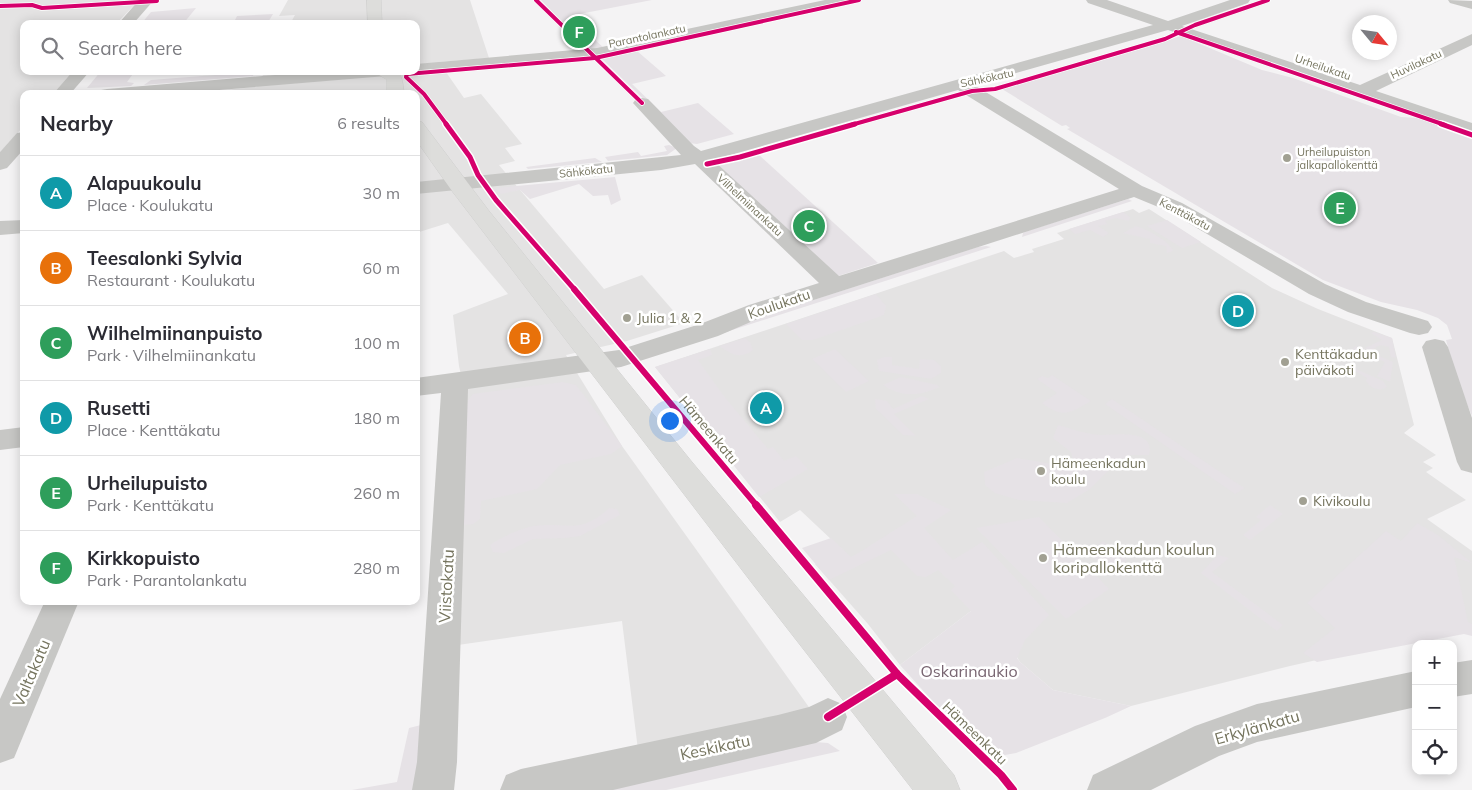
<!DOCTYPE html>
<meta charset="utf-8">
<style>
:root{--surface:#fff;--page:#f7f7f7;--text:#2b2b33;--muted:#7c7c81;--line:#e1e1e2;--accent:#60605e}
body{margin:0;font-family:Mulish,sans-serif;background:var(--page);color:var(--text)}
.controls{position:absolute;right:15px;bottom:15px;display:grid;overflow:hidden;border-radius:10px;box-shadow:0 2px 12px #0003}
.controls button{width:45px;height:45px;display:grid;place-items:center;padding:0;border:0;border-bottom:1px solid var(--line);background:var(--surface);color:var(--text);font:25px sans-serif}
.compass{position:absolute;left:1352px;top:15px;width:45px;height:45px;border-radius:50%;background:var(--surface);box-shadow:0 2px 12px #0003;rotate:119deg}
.you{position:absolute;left:669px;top:420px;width:18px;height:18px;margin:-12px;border:4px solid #fff;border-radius:50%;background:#1a73e8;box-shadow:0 0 0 8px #1a73e833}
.badge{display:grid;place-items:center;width:32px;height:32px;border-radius:50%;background:var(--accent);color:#fff;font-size:16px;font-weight:700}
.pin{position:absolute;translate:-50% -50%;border:2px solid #fff;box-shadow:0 1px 5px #0006}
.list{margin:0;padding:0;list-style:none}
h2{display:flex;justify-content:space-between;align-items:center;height:65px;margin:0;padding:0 20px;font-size:21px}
h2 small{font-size:16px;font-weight:400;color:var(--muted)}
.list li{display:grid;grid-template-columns:32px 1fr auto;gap:15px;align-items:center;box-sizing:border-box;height:75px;padding:0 20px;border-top:1px solid var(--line)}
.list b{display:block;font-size:19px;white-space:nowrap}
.list p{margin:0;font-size:16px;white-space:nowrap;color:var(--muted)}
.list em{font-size:16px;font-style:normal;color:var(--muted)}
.icon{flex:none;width:28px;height:28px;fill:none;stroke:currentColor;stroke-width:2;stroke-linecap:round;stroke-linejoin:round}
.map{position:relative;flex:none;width:1472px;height:790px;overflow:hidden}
.search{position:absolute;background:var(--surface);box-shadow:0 2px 12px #0003;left:20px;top:20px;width:400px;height:55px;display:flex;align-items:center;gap:12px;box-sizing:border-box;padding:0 18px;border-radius:10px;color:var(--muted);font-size:19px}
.panel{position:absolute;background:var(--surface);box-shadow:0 2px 12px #0003;left:20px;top:90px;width:400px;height:515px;border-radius:10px}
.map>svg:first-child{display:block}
.built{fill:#e4e3e3}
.green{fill:#e6e2e6}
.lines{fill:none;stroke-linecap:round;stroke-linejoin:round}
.major-casing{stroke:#d0d0cf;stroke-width:1}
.minor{fill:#c7c7c5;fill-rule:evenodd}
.major{fill:#dddddb;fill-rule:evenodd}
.cycleway-far3-casing{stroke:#fff;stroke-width:5.5}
.cycleway-far2-casing{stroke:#fff;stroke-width:8}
.cycleway-far1-casing{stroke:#fff;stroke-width:9}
.cycleway-casing{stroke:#fff;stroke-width:11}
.cycleway-far3{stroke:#d6006c;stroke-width:4}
.cycleway-far2{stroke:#d6006c;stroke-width:5}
.cycleway-far1{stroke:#d6006c;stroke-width:6}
.cycleway{stroke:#d6006c;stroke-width:8}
.poi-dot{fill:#a1a092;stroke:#fff;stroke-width:2}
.labels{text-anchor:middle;stroke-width:5;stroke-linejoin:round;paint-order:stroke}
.far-street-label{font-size:11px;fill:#75745e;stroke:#fff}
.far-poi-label{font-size:11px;fill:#75745e;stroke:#fff;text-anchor:start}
.street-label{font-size:14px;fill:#75745e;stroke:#fff}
.poi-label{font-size:14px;fill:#75745e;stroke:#fff;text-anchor:start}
.near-poi-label{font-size:16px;fill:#75745e;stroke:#fff;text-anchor:start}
.near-street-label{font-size:16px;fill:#75745e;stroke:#fff}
.near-park-label{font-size:16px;fill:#786571;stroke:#fff}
</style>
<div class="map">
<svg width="1472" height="790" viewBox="0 0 1472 790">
<rect width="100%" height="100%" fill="#f4f3f4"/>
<g class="built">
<path d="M0,0h139l-23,24h-92v47h49l-20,23h-29v32l-24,26z"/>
<path d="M288,0h182l19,58 -50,4 25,36 17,-4 41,50 -17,4 10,13 -16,4 105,124 38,-14 42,48 -57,18 -61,14 56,91 189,264 -173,40 -16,-129 -164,24 9,-243 -8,-36 -6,-51 55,-21 -60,-71 -32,10v-139h-237l78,-7 8,-16h151v-47h-126l5,-9 -16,1z"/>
<path d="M1133,209l6,4 10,-4 123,79 46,21 74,29 22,87 -10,8 32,22 -13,7 10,6 -7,4 40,28 -39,19 45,32v74l-182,41 -159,40 -78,-16 -33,-28 -36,-56 -13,5 -71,54 -32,-41 -53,-60 35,-7 -50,-47 -20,12 -125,-155 349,-116 10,7 20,-6 -2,-3 32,-10 -7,-6z"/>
</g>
<g class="green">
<path d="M541,0h111l-83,16 36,33h-16z"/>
<path d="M196,8l-13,16h-42l10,-12z"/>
<path d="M273,14l-6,10h-34l4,-8z"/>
<path d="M1181,36l81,34 31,8 108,39 17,1 54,20v278l-15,-36 -11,-40 6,-1 -5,-14 -9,-7 -21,-8 -36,-8 -58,-22 -256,-151 3,-1 -4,-3 -4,1 -60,-37z"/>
<path d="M637,51l29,25 -34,8 29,28 37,-9 36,31 -37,10 -8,-1 -88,-85z"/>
<path d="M101,71h34l-8,11 7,1 -3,3 -44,2z"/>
<path d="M254,72l-1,4 -109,9 7,-5z"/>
<path d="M669,145l8,3 -10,7 -59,6 -3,-4 33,-5 3,4 26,-5 -3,-5z"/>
<path d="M759,155l119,108 -43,14 -118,-112z"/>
<path d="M595,158l7,4 -74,7 -2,-2z"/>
<path d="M615,177l6,23 -10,5 -3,-10 -15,1 -14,-12 -49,15 -10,-9 -19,4 -6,-6z"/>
<path d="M1128,199l4,2 -110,36 1,-4 4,-2z"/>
<path d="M1123,212l7,5 -1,4 -14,-3 -10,3 2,3 -9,2 11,7 -6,4 -13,-7 -15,4 -6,-5z"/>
<path d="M1167,220l34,22 -19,6 -35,-22z"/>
<path d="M1136,226c10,3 34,15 37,25l-6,2 -1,-7 -16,-3v-4l-27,-6z"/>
<path d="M986,246l5,1 -268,86 25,-12 230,-74z"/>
<path d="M876,294l10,12 -2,9 -71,25h-11l-16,-16z"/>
<path d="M1374,332l18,6 4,20 -5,-1 -2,-10 -9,-2 -10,6 -5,-3 17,-8 -11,-7z"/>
<path d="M745,338l5,4 3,8c-13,10 -22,4 -34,-4z"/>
<path d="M1356,346l37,16 -3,20 -13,-6 8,-14 -33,-13z"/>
<path d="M710,349l2,6 -14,5 25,35 45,54 5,-2 11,14 12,-5 12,13 -49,28 -104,-130z"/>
<path d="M835,349l34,32 -23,11 -34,-33z"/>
<path d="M884,357h8v8l27,4 1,-10 14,1 7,6v7l-10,6 -52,-8 -2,-11z"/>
<path d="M1338,361l45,20 4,6c-8,5 -17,1 -21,-6l1,-3z"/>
<path d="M1052,375l39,26c-21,12 -28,18 -49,2l15,-10 -20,-14 5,-3 6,2z"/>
<path d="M901,377l36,8 3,2c-22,9 -37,11 -57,-2z"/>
<path d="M563,382l13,3 46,61 -11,8 -51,11 -23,24 -56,12 -1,18 -7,5 -11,1 5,-123 6,-8z"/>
<path d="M922,396l7,3 -35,15 22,22 -13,-1 -27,-26 -1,-10 12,2 6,8z"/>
<path d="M1112,399l123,83 10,6 -10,6 -130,-90z"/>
<path d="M1058,425c14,4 28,9 42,10 13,0 56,-7 49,20h-19l-13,7 -27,27 -23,14 -48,-3 -24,-7 -10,-8 -1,-13 33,-14 41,7 15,-5 -2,-8 -18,-14z"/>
<path d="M894,494h23l34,16 -27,18 29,32 29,-18 67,73 -24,25 -8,18 3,4 33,28 78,16 -26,12 -89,35 -11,2 -13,-4 -27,-26 -28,-19 -37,-41 71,-54 -20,-21 4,-4 -17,-16 -12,7 -9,-1 -26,-26 -62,30 -27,-32 29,-10 20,19 9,-5 57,-36z"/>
<path d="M1270,505l13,9 -33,26 -7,-5 18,-15 -5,-3z"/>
<path d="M609,508l8,1 3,6 -40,21 -15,2 -32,1 -29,14 -11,-1 -3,-7c12,-8 25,-14 39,-18 34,-7 50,10 80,-19z"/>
<path d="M1039,517l70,72 -43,30 -90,-91z"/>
<path d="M1417,523l21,12 34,28 -18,-6 14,65 4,2v12l-8,-2 -147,28 -14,-9 32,-25 -28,-25 79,-72 15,10z"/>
<path d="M1103,541l24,19 -14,13 -24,-19z"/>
<path d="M1218,555l11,3 -17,14 71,53 -6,6 -76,-58z"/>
<path d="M421,725l-4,65h-65l45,-8 12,-54z"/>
<path d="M815,742l13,1 12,8 -174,39h-73z"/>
</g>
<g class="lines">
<defs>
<g id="major">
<path d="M367,0h14l1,24h-14z"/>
<path d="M373,71c24,0 29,-4 31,23h-17v-14z"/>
<path d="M416,121l6,1 67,89 203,251 262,313 6,15h-47l-158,-203 -303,-396 -36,-51z"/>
</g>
</defs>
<use href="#major" class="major-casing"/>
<g class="minor">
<path d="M139,0h15l-21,24h-15z"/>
<path d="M825,0h26l-7,4 -247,54 -181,16 -7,-3h7v-7l181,-16z"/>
<path d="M1086,0h21l61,21 62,-21h20l-2,3 -66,23 178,59 112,-51v11l-96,46 96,32v11l-304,-104 -194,55 168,101 40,17 143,81 41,18 62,19 4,6 -4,6 -9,2 -9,-2 -62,-21 -39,-18 -141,-83 -34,-14 -367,118 -49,21 -97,31 -153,22 -11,373 -3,28h-42l5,-28 24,-369 -25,3v-18l203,-28 81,-26 49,-19 70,-22 -124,-119 -34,6 -245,24v-12l265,-27 -48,-52 3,-4 6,-1 6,1 46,47 7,5 452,-126 -65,-22zM958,90l161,99 -280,87 -126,-116z"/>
<path d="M1448,0l24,1v8l-22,-6z"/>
<path d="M73,71h17l-20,23h-17z"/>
<path d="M323,71h71l-2,3 -6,2 -215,18h-72l2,-4 6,-1z"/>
<path d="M24,132v17l-17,19 -7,2v-18l17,-19z"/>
<path d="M24,220v13l-24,2v-14z"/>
<path d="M1435,339l9,2 4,6 24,71v55l-11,-3 -4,-8 -35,-115 4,-6z"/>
<path d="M24,427v20l-24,3v-20z"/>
<path d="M45,601h34l-65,157 -14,5v-64z"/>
<path d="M1472,660v34l-19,3v-34z"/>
<path d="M1416,671v36l-159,35 -38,14 -68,34h-64l6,-15 102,-49 62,-22z"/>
<path d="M828,698l14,6 5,13 -5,13 -26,13 -203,47h-113l6,-15 15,-6 257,-54 31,-8z"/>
</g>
<use href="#major" class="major"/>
<defs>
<g id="cycleway-far3">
<path d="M536,0l106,103"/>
<path d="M0,6l32,-1 10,3 115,-7"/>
<path d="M1176,32l269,93"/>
<path d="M407,71l-1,6 18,17 23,31"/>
<path d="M407,74l188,-16 264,-58"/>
<path d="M851,125l121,-34 23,-2 170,-50 30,-14 73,-25"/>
</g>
<g id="cycleway-far2">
<path d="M446,124l24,33 8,18 18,25 79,90"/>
<path d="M1441,124l31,11"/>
<path d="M707,164l33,-7 115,-33"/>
</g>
<path id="cycleway-far1" d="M574,289l183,217"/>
<g id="cycleway">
<path d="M756,505l141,169 104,101 12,15"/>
<path d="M828,717l69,-43"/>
</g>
</defs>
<use href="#cycleway-far3" class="cycleway-far3-casing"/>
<use href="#cycleway-far2" class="cycleway-far2-casing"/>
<use href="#cycleway-far1" class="cycleway-far1-casing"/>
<use href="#cycleway" class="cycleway-casing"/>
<use href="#cycleway-far3" class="cycleway-far3"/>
<use href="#cycleway-far2" class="cycleway-far2"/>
<use href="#cycleway-far1" class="cycleway-far1"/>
<use href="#cycleway" class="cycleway"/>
</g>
<g class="poi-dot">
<circle cx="1287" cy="158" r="5"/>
<circle cx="627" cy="318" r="5"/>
<circle cx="1285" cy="362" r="5"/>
<circle cx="1041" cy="471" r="5"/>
<circle cx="1303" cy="501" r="5"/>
<circle cx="1043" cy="558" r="5"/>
</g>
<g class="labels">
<g class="far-street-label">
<text transform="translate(647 36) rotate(-12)" y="4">Parantolankatu</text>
<text transform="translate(1416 64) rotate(-25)" y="4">Huvilakatu</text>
<text transform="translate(1323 67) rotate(19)" y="4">Urheilukatu</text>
<text transform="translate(987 78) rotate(-12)" y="4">Sähkökatu</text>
<text transform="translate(586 171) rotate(-6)" y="4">Sähkökatu</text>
<text transform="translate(750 205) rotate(43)" y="4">Vilhelmiinankatu</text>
<text transform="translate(1185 214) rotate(28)" y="4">Kenttäkatu</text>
</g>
<g class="far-poi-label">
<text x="1297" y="156">Urheilupuiston<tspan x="1297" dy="13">jalkapallokenttä</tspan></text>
</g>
<g class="street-label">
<text transform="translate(779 304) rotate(-19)" y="5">Koulukatu</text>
<text transform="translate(709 430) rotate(50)" y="5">Hämeenkatu</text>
<text transform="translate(975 733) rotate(44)" y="5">Hämeenkatu</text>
</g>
<g class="poi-label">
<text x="637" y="323">Julia 1 &amp; 2</text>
<text x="1295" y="359">Kenttäkadun<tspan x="1295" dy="16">päiväkoti</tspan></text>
<text x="1051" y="468">Hämeenkadun<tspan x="1051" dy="16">koulu</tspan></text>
<text x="1313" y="506">Kivikoulu</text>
</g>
<g class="near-poi-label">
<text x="1053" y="555">Hämeenkadun koulun<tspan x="1053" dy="18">koripallokenttä</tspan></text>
</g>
<g class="near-street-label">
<text transform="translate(446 586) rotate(-87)" y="6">Viistokatu</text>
<text transform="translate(31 673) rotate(-67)" y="6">Valtakatu</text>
<text transform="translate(1257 727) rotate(-16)" y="6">Erkylänkatu</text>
<text transform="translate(715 747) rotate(-12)" y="6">Keskikatu</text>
</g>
<g class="near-park-label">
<text x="969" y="677">Oskarinaukio</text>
</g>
</g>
</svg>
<div class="controls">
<button>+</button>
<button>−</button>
<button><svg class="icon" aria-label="locate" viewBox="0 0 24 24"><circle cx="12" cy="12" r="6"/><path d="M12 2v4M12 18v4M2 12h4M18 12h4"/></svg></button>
</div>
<svg class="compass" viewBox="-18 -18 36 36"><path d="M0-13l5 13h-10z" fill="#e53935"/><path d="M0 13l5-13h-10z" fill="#7c7c81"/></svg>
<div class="you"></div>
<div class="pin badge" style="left:766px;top:408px;background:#0f9aa8">A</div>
<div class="pin badge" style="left:525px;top:338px;background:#e8710a">B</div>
<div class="pin badge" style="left:809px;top:226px;background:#2e9e5b">C</div>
<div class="pin badge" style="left:1238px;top:311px;background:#0f9aa8">D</div>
<div class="pin badge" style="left:1340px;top:208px;background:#2e9e5b">E</div>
<div class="pin badge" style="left:579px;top:32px;background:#2e9e5b">F</div>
<div class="search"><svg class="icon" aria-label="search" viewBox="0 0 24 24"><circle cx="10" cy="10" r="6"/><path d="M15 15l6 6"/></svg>Search here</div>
<section class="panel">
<h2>Nearby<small>6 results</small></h2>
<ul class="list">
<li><span class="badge" style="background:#0f9aa8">A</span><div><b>Alapuukoulu</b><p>Place · Koulukatu</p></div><em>30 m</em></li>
<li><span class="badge" style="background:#e8710a">B</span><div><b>Teesalonki Sylvia</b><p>Restaurant · Koulukatu</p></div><em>60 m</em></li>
<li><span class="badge" style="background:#2e9e5b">C</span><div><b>Wilhelmiinanpuisto</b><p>Park · Vilhelmiinankatu</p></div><em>100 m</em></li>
<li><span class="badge" style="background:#0f9aa8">D</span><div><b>Rusetti</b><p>Place · Kenttäkatu</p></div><em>180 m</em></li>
<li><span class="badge" style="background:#2e9e5b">E</span><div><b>Urheilupuisto</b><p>Park · Kenttäkatu</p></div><em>260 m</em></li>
<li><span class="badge" style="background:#2e9e5b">F</span><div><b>Kirkkopuisto</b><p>Park · Parantolankatu</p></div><em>280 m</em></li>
</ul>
</section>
</div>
